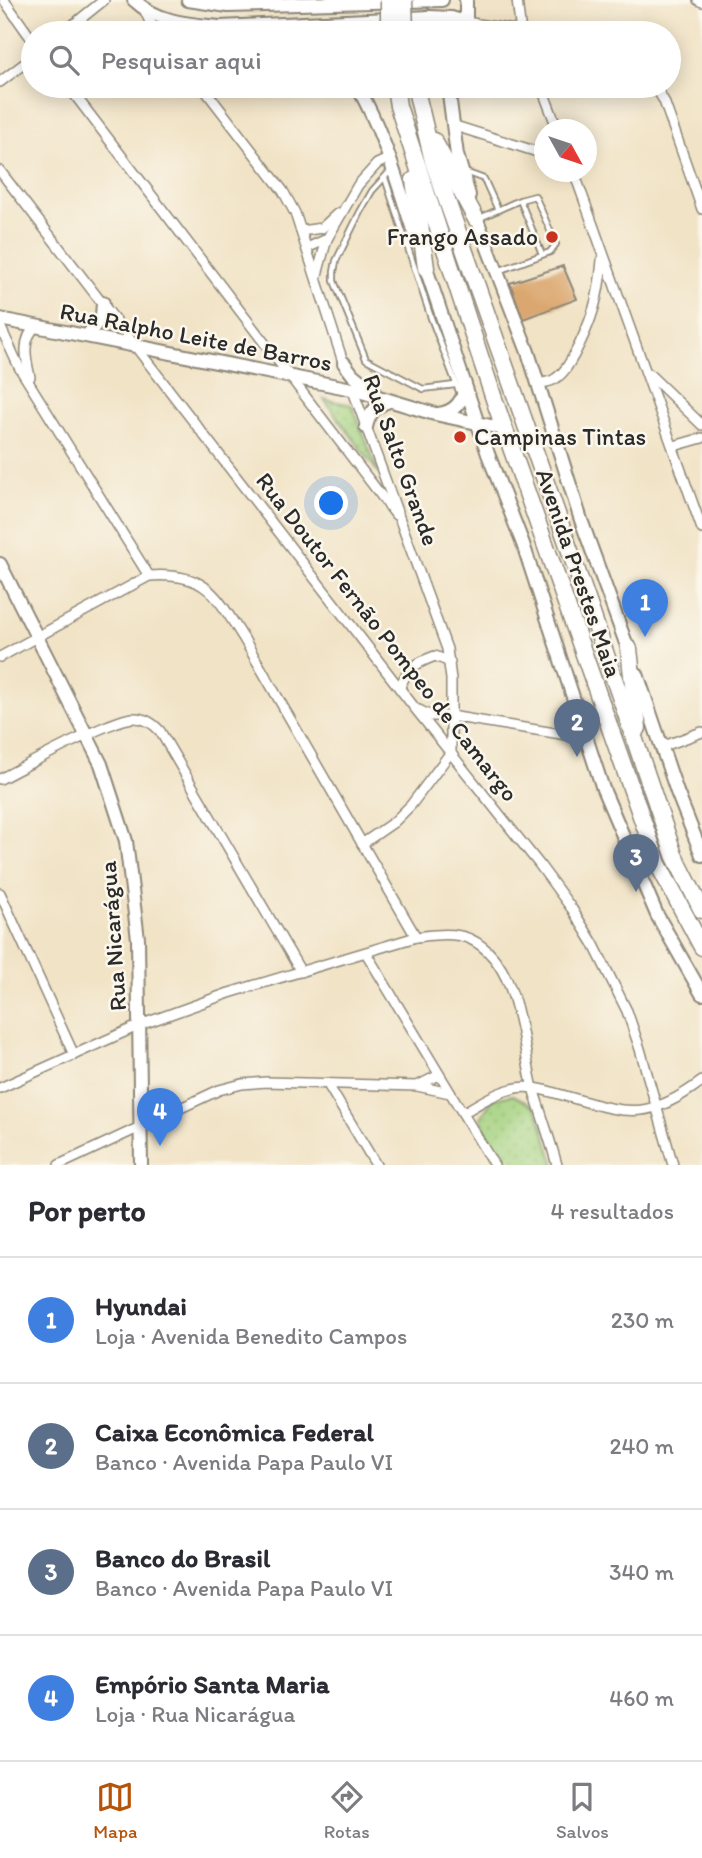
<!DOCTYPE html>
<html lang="pt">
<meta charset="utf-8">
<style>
:root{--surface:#fff;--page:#f2f2f3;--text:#2b2b33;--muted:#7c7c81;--line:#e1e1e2;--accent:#b45309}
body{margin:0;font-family:Itim,sans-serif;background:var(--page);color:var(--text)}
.compass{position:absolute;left:534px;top:119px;width:63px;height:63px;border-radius:50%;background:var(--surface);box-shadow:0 4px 18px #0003;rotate:130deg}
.you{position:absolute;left:332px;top:504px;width:24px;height:24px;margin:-18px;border:5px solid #fff;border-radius:50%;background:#1a73e8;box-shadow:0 0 0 10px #1a73e833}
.badge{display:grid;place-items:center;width:46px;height:46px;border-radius:50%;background:var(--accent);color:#fff;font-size:23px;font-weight:700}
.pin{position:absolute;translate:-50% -58px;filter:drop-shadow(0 2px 4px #0008)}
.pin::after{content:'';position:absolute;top:37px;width:24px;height:21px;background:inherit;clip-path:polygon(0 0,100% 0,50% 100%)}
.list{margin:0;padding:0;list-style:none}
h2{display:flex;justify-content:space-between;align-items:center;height:91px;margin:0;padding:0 28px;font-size:30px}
h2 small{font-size:23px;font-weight:400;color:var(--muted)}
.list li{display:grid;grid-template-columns:46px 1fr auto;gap:21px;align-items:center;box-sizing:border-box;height:126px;padding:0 28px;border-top:2px solid var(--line)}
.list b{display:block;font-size:26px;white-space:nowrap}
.list p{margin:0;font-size:23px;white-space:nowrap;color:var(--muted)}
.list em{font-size:23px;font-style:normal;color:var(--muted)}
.icon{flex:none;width:38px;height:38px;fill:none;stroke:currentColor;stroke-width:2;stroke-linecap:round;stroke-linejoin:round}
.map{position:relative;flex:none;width:702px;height:1165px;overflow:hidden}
.search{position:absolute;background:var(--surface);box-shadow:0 4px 18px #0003;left:21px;right:21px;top:21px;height:77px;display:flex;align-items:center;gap:18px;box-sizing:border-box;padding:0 24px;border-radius:38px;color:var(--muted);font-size:26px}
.sheet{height:595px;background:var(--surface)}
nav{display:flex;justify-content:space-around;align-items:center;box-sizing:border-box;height:98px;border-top:2px solid var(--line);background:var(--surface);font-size:19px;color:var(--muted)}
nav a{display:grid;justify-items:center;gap:4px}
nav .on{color:var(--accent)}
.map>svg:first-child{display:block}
.grass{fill:url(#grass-dots);stroke:#687e56;stroke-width:2}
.building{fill:#dba770}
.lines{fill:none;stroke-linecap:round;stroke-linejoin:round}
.lane-casing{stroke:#8e8778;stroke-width:8}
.street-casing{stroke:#8e8778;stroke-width:12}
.secondary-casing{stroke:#8e8778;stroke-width:16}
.highway-casing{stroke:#8e8778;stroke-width:19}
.lane{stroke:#fff;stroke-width:4.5}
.street{stroke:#fff;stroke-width:9}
.secondary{stroke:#fff;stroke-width:12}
.highway{stroke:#fff;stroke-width:16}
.highway-bridge-casing{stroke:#8e8778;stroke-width:19;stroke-linecap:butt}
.highway-bridge{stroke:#fff;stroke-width:16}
.poi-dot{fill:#c8321e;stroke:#fbf7ec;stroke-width:2.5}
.labels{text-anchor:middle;stroke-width:5;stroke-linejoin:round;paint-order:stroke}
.poi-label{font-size:24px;fill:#2b2b2b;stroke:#fbf7ec;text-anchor:end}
.street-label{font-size:24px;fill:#2b2b2b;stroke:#fbf7ec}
</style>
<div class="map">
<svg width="702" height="1165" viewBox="0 0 702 1165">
<defs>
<pattern id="grass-dots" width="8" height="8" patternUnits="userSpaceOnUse" patternTransform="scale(1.75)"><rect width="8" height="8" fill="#a4d280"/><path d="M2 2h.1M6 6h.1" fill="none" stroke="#8db46f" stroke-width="1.8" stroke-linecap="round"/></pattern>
</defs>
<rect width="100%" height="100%" fill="#fbf7ec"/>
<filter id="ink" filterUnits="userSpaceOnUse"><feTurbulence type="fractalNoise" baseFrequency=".0143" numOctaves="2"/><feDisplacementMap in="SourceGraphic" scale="14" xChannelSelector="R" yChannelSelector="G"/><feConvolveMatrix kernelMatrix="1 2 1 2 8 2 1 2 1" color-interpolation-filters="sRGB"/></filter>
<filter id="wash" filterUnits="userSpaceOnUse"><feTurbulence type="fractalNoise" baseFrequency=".00686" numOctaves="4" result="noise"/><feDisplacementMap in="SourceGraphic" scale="28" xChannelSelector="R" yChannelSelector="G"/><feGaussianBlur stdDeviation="1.57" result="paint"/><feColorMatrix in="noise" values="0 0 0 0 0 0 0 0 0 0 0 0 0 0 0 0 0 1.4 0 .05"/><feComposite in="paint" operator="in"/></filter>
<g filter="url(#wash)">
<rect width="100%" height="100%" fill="#f1e3c6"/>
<g class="grass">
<path d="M324,399l28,6 27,69z"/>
<path d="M513,1095l23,12 19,58h-51l-16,-26 -7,-22 12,-18z"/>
</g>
<g id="blocks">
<path class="building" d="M563,266l14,33 -54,20 -13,-36z"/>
</g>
</g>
<g filter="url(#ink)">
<use href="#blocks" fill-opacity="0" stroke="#8e8778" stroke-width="2"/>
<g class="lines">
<defs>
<g id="lane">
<path d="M392,169l-20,22 -12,21 -24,49 -2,11v9l32,78 57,30 32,-4"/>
<path d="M465,172l19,7 14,31"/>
<path d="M385,178l46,140 29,76"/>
<path d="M520,200l22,54"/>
<path d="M480,218l40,-18 15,-4 21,48 -6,8 -52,19"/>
</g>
<g id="street">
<path d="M4,0l29,41"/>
<path d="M517,0l4,33"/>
<path d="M698,0l4,2"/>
<path d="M144,9l6,13 9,11"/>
<path d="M466,22l67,11"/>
<path d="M63,33l41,-33"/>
<path d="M0,82l33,-25"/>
<path d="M68,86l328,429"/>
<path d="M202,86l81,105 12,22 50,155"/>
<path d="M541,86l17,44"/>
<path d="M655,86l9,15 38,108"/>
<path d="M452,125l92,29"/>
<path d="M0,171l414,536 125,157 33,45 21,34 34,68 13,38 33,116"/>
<path d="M574,172l128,357"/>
<path d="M301,231l21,-3 16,-15"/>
<path d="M307,248l20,-9 31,-54 19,-21 13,-6"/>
<path d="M317,275l10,-36"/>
<path d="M0,326l19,41 130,209"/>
<path d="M648,373l54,52"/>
<path d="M30,377c-4,-18 -9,-37 6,-51"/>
<path d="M537,384c5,-1 12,-2 16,-4 10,-5 16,-16 21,-25 18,-34 25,-57 28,-95"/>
<path d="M352,388l95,261 4,30v73l-40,53 -17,17 -32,22"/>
<path d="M674,446l28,-8"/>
<path d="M0,657l149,-81c58,-4 67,19 95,63l172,298"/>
<path d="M400,688c6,-19 16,-25 35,-32l15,6"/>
<path d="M419,710l12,6h19l136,22"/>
<path d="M661,747l41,-15"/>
<path d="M0,779c35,-18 70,-38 107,-53 8,-3 17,-7 25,-8 12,-1 21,5 28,13l141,241"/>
<path d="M0,893l74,162"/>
<path d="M366,953l128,212"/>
<path d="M327,1083l49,82"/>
<path d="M417,1086l22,-11"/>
<path d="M0,1088l140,-63 89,-32 187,-56c18,-2 37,-5 54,2 50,23 51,103 63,149 8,26 17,51 24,77"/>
<path d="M463,1113c15,-9 32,-20 49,-24 15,-4 29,0 43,4 66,18 87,33 147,-12"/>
<path d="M59,1165l160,-75 23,-6 24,-2 151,4 33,7"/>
</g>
<g id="secondary">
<path d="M134,0c24,23 55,24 86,27l210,-10 21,1 15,4v-22"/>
<path d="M188,0l40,6 214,-6"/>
<path d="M451,33v-15"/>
<path d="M357,86c28,48 42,103 60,156"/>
<path d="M448,86l9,69 12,40"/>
<path d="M474,212l54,140 53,168 50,137"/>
<path d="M424,262l64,192 35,90 80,245 54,126 45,79"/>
<path d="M0,319l352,70 83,25 70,15"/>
<path d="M87,336l15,-20 1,-13"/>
<path d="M344,363l9,12 21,17"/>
<path d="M438,414c17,-2 26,-13 27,-30"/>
<path d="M366,427c3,-14 10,-22 23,-26"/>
<path d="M0,564l101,200 25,77 12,98 3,226"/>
<path d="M637,674l40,118 25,63"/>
</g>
<g id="highway">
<path d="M395,86l3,20 97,296 163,462 44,83"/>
<path d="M415,86l18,75 156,444 85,250 28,55"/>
<path d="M434,141l42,78"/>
<path d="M414,180l12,88"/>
<path d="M629,649l9,79"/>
</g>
</defs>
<use href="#lane" class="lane-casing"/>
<use href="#street" class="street-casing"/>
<use href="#secondary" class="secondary-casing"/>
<use href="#highway" class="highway-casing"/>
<use href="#lane" class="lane"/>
<use href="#street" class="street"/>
<use href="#secondary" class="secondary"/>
<use href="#highway" class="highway"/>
<defs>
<g id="highway-bridge">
<path d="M389,0v33"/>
<path d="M404,0l1,33"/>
</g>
</defs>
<use href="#highway-bridge" class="highway-bridge-casing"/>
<use href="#highway-bridge" class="highway-bridge"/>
</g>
</g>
<g class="poi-dot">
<circle cx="552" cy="237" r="7"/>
<circle cx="460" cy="437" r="7"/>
</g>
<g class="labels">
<g class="poi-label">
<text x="538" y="245">Frango Assado</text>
<text x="474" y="445" text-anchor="start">Campinas Tintas</text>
</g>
<g class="street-label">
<text transform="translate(196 337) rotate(11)" y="8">Rua Ralpho Leite de Barros</text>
<text transform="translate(401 460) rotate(70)" y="8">Rua Salto Grande</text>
<text transform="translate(579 573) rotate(71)" y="8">Avenida Prestes Maia</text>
<text transform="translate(387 637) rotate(52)" y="8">Rua Doutor Fernão Pompeo de Camargo</text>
<text transform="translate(113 936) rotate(-94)" y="8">Rua Nicarágua</text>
</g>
</g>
</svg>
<svg class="compass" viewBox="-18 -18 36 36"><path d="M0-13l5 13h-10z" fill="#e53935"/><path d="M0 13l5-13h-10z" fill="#7c7c81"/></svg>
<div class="you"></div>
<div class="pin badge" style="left:645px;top:637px;background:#3f7fe0">1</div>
<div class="pin badge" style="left:577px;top:757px;background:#5c6f8a">2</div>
<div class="pin badge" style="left:636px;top:892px;background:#5c6f8a">3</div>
<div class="pin badge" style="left:160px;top:1146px;background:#3f7fe0">4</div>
<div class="search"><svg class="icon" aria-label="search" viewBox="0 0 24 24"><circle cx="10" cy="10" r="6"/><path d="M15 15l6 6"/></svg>Pesquisar aqui</div>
</div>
<section class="sheet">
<h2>Por perto<small>4 resultados</small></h2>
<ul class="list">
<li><span class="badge" style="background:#3f7fe0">1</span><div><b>Hyundai</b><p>Loja · Avenida Benedito Campos</p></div><em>230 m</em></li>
<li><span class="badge" style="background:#5c6f8a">2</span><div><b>Caixa Econômica Federal</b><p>Banco · Avenida Papa Paulo VI</p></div><em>240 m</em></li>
<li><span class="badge" style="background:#5c6f8a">3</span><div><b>Banco do Brasil</b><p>Banco · Avenida Papa Paulo VI</p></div><em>340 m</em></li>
<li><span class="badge" style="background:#3f7fe0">4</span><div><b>Empório Santa Maria</b><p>Loja · Rua Nicarágua</p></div><em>460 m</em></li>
</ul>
</section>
<nav>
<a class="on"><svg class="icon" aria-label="map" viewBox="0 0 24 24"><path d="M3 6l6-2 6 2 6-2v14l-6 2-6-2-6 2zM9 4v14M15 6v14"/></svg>Mapa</a>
<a><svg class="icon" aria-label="directions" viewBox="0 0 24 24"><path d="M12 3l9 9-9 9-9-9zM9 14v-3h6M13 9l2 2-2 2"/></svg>Rotas</a>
<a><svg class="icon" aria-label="saved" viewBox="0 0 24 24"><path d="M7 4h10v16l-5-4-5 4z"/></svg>Salvos</a>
</nav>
